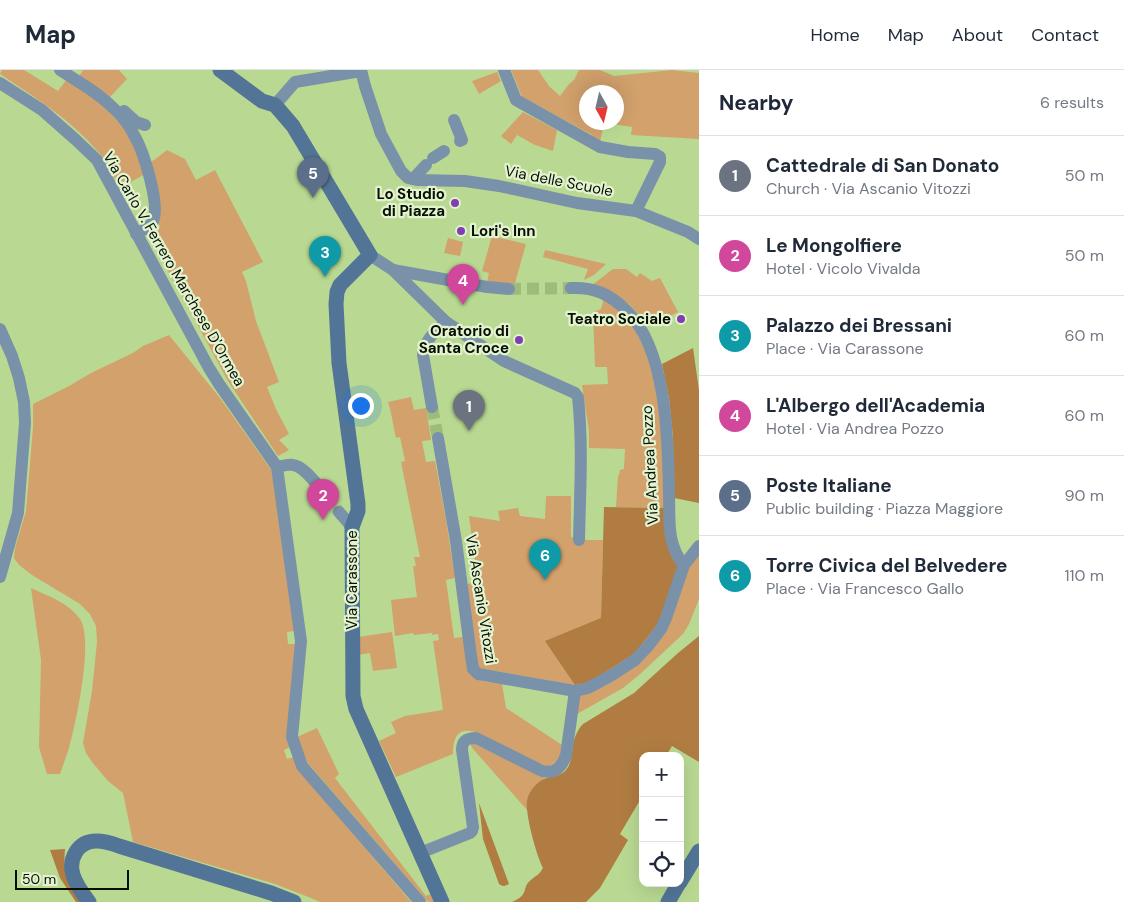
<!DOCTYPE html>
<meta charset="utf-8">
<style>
:root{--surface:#fff;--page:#f6f6f7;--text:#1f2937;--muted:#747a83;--line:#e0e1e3;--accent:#7c3aed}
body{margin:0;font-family:"DM Sans",sans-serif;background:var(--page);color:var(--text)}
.controls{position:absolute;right:15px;bottom:15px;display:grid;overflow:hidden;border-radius:10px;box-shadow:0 5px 20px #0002}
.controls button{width:45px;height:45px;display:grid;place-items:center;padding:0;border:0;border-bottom:1px solid var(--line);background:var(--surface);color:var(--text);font:25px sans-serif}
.compass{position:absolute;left:579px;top:15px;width:45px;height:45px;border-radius:50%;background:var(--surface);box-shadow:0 5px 20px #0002;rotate:172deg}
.scale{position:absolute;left:15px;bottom:12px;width:114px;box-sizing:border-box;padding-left:5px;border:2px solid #060f00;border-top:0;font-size:14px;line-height:18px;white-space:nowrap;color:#060f00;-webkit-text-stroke:4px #e3f3d0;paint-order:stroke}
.you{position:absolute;left:360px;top:335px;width:18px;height:18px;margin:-12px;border:4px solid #fff;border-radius:50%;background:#1a73e8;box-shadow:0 0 0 8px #1a73e833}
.badge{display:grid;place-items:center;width:32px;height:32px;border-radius:50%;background:var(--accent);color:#fff;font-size:16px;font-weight:700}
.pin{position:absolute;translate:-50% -41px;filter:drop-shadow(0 1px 2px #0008)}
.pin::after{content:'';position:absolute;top:26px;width:18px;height:15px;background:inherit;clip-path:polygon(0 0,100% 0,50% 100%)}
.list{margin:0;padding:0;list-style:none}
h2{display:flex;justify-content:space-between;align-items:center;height:65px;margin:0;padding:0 20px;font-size:21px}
h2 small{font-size:16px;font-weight:400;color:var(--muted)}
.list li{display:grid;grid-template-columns:32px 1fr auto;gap:15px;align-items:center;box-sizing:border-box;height:80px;padding:0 20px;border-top:1px solid var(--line)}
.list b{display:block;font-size:19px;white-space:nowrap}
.list p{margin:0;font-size:16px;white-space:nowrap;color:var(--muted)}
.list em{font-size:16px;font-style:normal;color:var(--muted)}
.icon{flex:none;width:28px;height:28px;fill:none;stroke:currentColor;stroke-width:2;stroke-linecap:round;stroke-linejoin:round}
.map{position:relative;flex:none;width:699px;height:832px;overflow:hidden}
header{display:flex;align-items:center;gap:30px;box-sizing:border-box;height:70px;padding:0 25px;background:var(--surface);border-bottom:1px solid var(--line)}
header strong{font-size:24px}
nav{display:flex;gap:28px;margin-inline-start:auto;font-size:18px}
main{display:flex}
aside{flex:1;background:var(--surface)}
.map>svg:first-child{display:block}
.green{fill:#d2a16c}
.forest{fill:#b07c41}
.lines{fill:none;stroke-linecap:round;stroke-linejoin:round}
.street-tunnel{stroke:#9ebb7c;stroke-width:12;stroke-dasharray:12 6;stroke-linecap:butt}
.street{stroke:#7a92a9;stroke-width:12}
.secondary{stroke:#527597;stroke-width:15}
.poi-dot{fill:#813eb1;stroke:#e3f3d0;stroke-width:2}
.labels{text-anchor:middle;stroke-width:4.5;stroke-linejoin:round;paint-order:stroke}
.street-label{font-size:15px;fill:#060f00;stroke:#e3f3d0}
.poi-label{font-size:15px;font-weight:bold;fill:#060f00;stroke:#e3f3d0;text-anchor:end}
</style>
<header>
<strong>Map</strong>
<nav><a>Home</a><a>Map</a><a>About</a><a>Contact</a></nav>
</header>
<main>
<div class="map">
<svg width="699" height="832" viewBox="0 0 699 832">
<rect width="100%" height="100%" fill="#b9d992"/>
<g class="green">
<path d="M2,0h22l34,21 9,-12 25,16 38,39 15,40 -25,14c-6,-11 -12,-24 -20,-34 -27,-33 -64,-56 -100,-80z"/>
<path d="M83,0h36l8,9 -18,19 -31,-20z"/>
<path d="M511,0h27l11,16 11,10 9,-12 5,-4 5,-10h21l14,6 58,-6 27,3v66l-68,-4 1,-8 -25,-4 9,-1v-30h-30v30l18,1 -4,19 -9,-4 1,-3 -70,-38z"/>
<path d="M497,2l4,9 -22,13 -7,-13z"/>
<path d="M523,42l34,18 -4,21 -18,-6 -18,-10 -6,9 -10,-8z"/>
<path d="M167,80l18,9 11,21 19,-10 48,92 -21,10 4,9 10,40 23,61 -12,5 9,22 13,25 -10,6 10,10 -11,6 -50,-75 -80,-147 12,-7 -2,-5 -8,-59z"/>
<path d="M492,166l34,8 -11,39h-28l2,-10 -7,-2z"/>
<path d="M448,168l15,4 -3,14 -16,-3z"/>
<path d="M545,180l61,14 -12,11 -10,5 4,-11 -45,-12z"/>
<path d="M613,199h13l11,8 3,-4 12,8 8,-3 18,34 -30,15 -9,-12 -10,-11 -37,-19z"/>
<path d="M601,226c10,8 20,16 29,25 4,5 6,12 9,17 25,50 25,115 26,170l-49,-1 2,-31 1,-1 1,-5 4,-1 1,-20 -36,-1v-17l-7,-46 26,-1 -1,-17h-12l-2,-55 8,-3 2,-7z"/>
<path d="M169,265l51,63 52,73 23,160 -8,1 1,12h7l-5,103 -6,3 3,9 7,-2 4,12 113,133h-91l-9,-4 -36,-14 -142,-42 -10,-49 -15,-12 -16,-19 -6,-9 -3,-10 9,-52 5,-49 -1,-16 -6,-12 -10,-10 -48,-29 -13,-10 -5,-7 1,-10 11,-37 7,-84v-23l36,-18 22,-13 42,-20 10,-7z"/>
<path d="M411,327l3,13 12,-2 5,32 -9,1 4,21 9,-1 11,59 9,58 -9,2 8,58 9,-1 6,36c7,10 22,9 33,11l4,24 56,37c-3,14 -1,15 -15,22l-72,-35c-18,-5 -22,7 -22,22l-57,23 -17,-36 17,-8 -5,-11 14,-6 38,-6 -10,-69 6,-1 -1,-6 -6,1v-2l-18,2 -1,-2 -18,3 -4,-36 26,-3 -4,-31h3l-2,-9h6l-19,-95 4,-1 -5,-24 -4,1c-3,-12 -4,-24 -8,-36z"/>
<path d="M546,426h25v41l16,3h16l-2,79 -26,66 -97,-17 -11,-84 11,-2 -9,-66 31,5 -2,-10 20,-3 2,8 25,3z"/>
<path d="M699,483v46l-10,25 -6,10 -44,41 -16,13 -46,26 2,-18 108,-125z"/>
<path d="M31,518c17,8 38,15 49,31 14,22 -4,103 -11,129 -3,9 -6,17 -9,26h-13l-8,-27 2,-87z"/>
<path d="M392,562l5,36 -24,3 -3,-18 -12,2v-18z"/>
<path d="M317,658l22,46 -4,4 91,118 4,-2 4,8h-6l-121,-140 -10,-25z"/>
<path d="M470,672l75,36 -6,4 -12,19v9l-54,-61 -3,-5z"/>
</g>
<g class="forest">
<path d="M693,278l6,42v113l-25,-5 -1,-61 -4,-39 -7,-34z"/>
<path d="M604,437l61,1 15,59 -21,55 -24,31 -47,30 -13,2 -30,-44 56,-23z"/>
<path d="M699,566v126l-27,-16 -6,10h-23v39l-23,39 8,6 -28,48 -14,14h-74c19,-8 8,-14 20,-23 6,-5 6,-3 11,-11 -6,-11 -18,-54 -16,-67 1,-7 6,-14 12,-19 8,-7 21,-4 27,-12 10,-12 2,-30 17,-46l51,-31 44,-40z"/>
<path d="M479,733l30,81c-4,2 -6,3 -10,0l-16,-45z"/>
<path d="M65,779c-2,28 1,30 16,53h-5l-16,-24 -10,-28z"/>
</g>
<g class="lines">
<g class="street-tunnel">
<path d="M509,219l62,-1"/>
<path d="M432,337l6,31"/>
<path d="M325,424l14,18"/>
</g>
<g class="street">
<path d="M60,0c17,11 36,21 50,35 9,8 19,19 24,30 9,15 28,73 18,88 -4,5 -11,8 -16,11"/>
<path d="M361,0l4,16 16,48 20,37 7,7 9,2 48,1 34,5 78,17 59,8 52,21 11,7"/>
<path d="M504,0l12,30 84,47 28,5 27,2 5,3v5l-24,49"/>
<path d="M0,13l42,27 34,30 21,20 112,208 10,16 58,83 24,174 -9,96 10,29 118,136"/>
<path d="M275,35l20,-23 66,-11"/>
<path d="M124,41l12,11 9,3"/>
<path d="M454,50l8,20 -2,1"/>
<path d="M433,88l11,-7"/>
<path d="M413,109l13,-14"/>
<path d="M370,185l23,15 53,52 58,39 71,32 3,4c5,48 2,95 1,143"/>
<path d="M393,200l94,17 22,2"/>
<path d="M571,218c24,-1 38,6 55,22 41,39 42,129 43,183 1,26 -3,51 15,72"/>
<path d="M0,259l12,27 7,22 5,24 1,21 -7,90 -18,64"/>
<path d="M432,337l-9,-52c2,-16 12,-23 23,-33"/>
<path d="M438,368l18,103 15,115 2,13 5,5 97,17 13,-3 24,-13 23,-15 14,-15 12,-16 5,-11 18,-53 15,-19"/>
<path d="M277,397c5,-1 11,-3 16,-2 11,1 25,21 32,29"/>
<path d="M339,442l13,15"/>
<path d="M420,783l50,-20 2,-2 1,-4 -11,-77c0,-10 5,-12 14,-12l66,33c13,3 20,-4 24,-16l9,-64"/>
</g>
<g class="secondary">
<path d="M220,0l42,31 13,4 18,21 77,129 -30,30 -3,7 -1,12 3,59 19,141v7l-6,16 1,169 3,13 86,193"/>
<path d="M680,812l19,-31"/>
<path d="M89,832c-6,-8 -13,-17 -16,-27 -5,-16 5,-34 23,-34 8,0 15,2 23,5l152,47 23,9"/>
<path d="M668,832l11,-19"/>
</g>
</g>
<g class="poi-dot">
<circle cx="455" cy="133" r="5"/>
<circle cx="461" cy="161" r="5"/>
<circle cx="681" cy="249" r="5"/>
<circle cx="519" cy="270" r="5"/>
</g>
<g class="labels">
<g class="street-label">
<text transform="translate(559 111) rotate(11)" y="5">Via delle Scuole</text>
<text transform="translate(174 199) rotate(60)" y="5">Via Carlo V. Ferrero Marchese D'Ormea</text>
<text transform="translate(650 395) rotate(-93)" y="5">Via Andrea Pozzo</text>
<text transform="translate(352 510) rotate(-90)" y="5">Via Carassone</text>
<text transform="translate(481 529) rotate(81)" y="5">Via Ascanio Vitozzi</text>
</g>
<g class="poi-label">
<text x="445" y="129">Lo Studio<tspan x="445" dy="17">di Piazza</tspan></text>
<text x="471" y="166" text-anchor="start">Lori's Inn</text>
<text x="671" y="254">Teatro Sociale</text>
<text x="509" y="266">Oratorio di<tspan x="509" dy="17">Santa Croce</tspan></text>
</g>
</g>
</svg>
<div class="controls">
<button>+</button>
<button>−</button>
<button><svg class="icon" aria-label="locate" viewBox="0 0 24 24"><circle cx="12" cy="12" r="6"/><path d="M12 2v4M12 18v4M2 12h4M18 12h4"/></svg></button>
</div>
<svg class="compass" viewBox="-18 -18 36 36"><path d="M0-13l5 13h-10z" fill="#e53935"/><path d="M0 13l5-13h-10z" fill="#747a83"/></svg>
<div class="scale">50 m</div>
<div class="you"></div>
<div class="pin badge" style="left:469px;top:361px;background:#6b7280">1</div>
<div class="pin badge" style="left:323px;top:450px;background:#d1479c">2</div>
<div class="pin badge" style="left:325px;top:207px;background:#0f9aa8">3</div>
<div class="pin badge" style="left:463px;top:235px;background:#d1479c">4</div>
<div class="pin badge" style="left:313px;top:128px;background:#5c6f8a">5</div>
<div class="pin badge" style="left:545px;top:510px;background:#0f9aa8">6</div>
</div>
<aside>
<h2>Nearby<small>6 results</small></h2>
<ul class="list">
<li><span class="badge" style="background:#6b7280">1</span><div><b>Cattedrale di San Donato</b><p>Church · Via Ascanio Vitozzi</p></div><em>50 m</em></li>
<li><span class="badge" style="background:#d1479c">2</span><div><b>Le Mongolfiere</b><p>Hotel · Vicolo Vivalda</p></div><em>50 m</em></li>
<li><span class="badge" style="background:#0f9aa8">3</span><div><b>Palazzo dei Bressani</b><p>Place · Via Carassone</p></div><em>60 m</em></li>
<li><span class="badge" style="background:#d1479c">4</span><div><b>L'Albergo dell'Academia</b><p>Hotel · Via Andrea Pozzo</p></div><em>60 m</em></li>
<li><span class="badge" style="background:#5c6f8a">5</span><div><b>Poste Italiane</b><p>Public building · Piazza Maggiore</p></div><em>90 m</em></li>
<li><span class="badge" style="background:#0f9aa8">6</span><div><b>Torre Civica del Belvedere</b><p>Place · Via Francesco Gallo</p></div><em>110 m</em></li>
</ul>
</aside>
</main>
